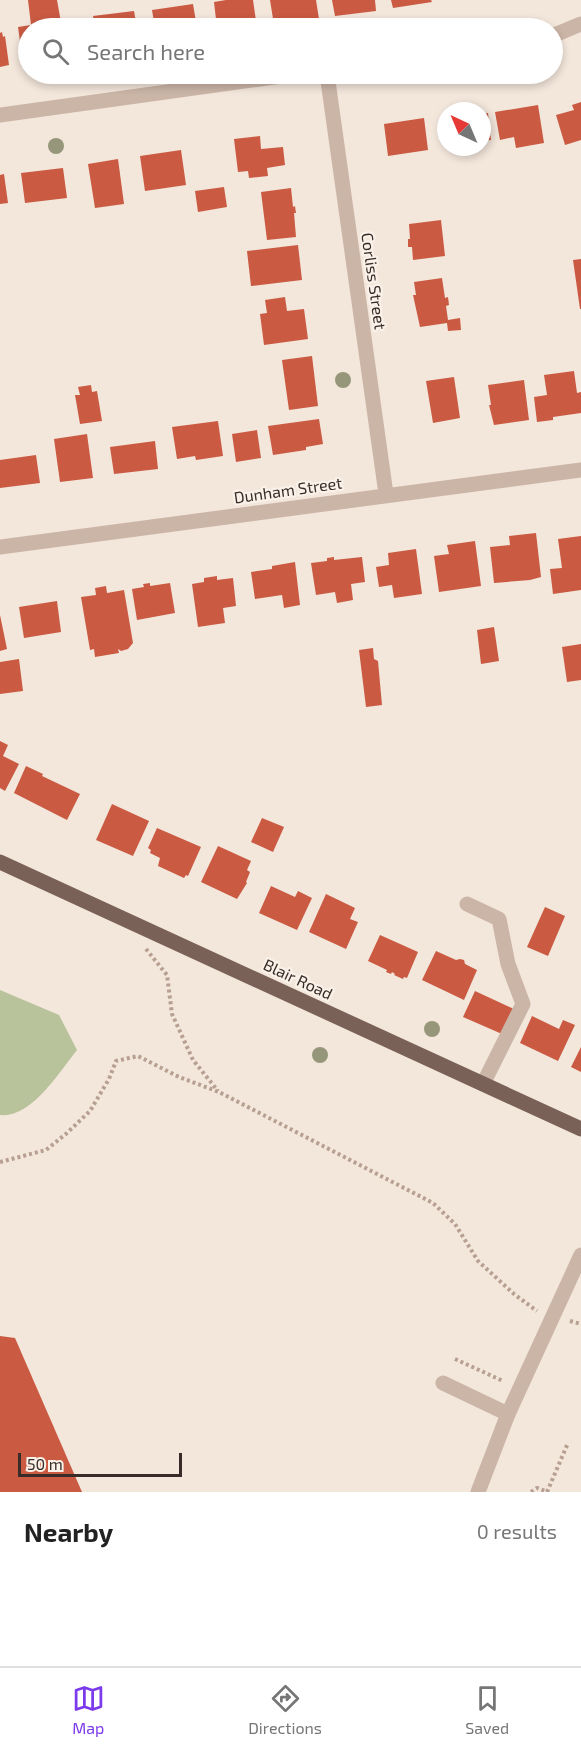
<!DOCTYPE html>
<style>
:root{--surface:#fff;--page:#f2f2f2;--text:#222;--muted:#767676;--line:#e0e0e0;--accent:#7c3aed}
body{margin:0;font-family:"Exo 2",sans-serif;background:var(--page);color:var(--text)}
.compass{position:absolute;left:437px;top:102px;width:54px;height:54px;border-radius:50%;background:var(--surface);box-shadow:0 3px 9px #0003;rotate:316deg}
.scale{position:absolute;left:18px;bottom:15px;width:164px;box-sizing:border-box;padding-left:6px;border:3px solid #372c28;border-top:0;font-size:16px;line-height:21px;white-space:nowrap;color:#372c28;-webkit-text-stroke:4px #faf1e8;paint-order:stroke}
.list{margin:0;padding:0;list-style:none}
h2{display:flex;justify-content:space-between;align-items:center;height:78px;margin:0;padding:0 24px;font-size:26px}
h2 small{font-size:20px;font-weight:400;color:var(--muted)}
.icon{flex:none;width:33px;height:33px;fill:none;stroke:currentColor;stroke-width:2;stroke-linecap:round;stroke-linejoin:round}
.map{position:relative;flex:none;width:581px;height:1492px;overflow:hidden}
.search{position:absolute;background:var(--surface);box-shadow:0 3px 9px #0003;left:18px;right:18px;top:18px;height:66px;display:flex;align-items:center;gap:15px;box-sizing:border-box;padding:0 21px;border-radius:33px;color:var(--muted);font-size:22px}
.sheet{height:174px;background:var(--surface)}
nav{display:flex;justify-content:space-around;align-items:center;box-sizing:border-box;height:84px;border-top:2px solid var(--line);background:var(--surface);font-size:16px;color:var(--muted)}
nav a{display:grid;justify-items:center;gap:3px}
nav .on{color:var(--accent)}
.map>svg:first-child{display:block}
.green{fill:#b8c29b}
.building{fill:#ca5a42}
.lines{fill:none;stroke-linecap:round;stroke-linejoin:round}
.path{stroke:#b79f91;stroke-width:4;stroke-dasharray:3 3;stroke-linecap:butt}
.minor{stroke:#cbb5a7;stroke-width:15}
.major{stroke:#7a6158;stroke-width:15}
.tree{fill:#96977a}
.labels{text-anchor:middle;stroke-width:4.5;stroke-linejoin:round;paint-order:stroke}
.street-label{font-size:16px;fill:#372c28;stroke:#faf1e8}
</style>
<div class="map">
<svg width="581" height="1492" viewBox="0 0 581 1492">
<rect width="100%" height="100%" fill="#f3e6db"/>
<path class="green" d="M0,990l59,25 18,35c-18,22 -45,68 -77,65z"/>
<g class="building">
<path d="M28,0h29l5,28h-34v34l-5,1 -5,-36 13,-2z"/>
<path d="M226,0h27l4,28h-40l-3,-26z"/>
<path d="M270,0h46l3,19 -16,2 1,4 -9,2 -1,-5 -20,3z"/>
<path d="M332,0h43l1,11 -41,5z"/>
<path d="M391,0h40l1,2 -39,6z"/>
<path d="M193,4l4,24h-42l-3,-18z"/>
<path d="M134,11l3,17h-42l-2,-12z"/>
<path d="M2,32l1,5 2,-1 4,29 -9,2v-34z"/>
<path d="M581,102v38l-16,5 -9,-30 18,-5 -2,-5z"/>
<path d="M538,105l6,38 -28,5 -2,-11 -14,3 -5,-28z"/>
<path d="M488,113l3,27 -9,1v-27z"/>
<path d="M424,118l4,32 -40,6 -4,-32z"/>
<path d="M260,136l1,13 22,-2 2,18 -18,3 1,8 -19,2 -1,-7 -10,1 -4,-33z"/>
<path d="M181,150l5,35 -41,6 -5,-35z"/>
<path d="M118,159l6,45 -29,4 -7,-44z"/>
<path d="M63,168l4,30 -42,5 -4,-30z"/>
<path d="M4,174l4,29 -8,1v-29z"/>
<path d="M224,187l3,20 -29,5 -3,-21z"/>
<path d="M291,188l2,19 2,-1 1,7h-2l2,24 -29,3 -6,-48z"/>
<path d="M441,220l4,36 -32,4 -1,-13h-4v-8h2l-1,-15z"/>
<path d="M298,245l4,35 -51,6 -4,-35z"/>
<path d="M581,259v50h-1l-7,-49z"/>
<path d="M442,278l3,20 3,-1 1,8 -3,1 2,14 12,-2 1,12 -13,1 -1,-8 -27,4 -7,-32h3l-2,-13z"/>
<path d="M285,297l2,14 17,-2 4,30 -44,6 -4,-31 7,-1 -2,-13z"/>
<path d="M312,356l6,50 -29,4 -7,-50z"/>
<path d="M574,371l3,22 4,-1v21l-28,4v3l-16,2 -3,-25 13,-2 -3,-20z"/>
<path d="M454,377l6,41 -27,5 -7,-42z"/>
<path d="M524,380l5,40 -35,5 -5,-20h2l-3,-20z"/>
<path d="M91,385l1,7 5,-1 5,30 -22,3 -5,-29h5l-2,-8z"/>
<path d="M319,419l4,25 -17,3v3l-33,5 -5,-29z"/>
<path d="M218,421l5,35 -27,4 -1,-4 -18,3 -5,-32z"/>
<path d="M257,430l4,28 -25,4 -4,-28z"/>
<path d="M87,434l6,44 -33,4 -6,-43z"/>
<path d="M155,441l3,28 -44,5 -4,-27z"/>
<path d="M36,455l4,28 -40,5v-28z"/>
<path d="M536,533l5,44 -11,3 -36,3 -4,-36 20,-2 -1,-9z"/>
<path d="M581,536v54l-28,4 -3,-25 12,-1 -4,-29z"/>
<path d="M475,541l6,45 -42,6 -5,-36 15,-2 -2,-9z"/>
<path d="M416,549l6,45 -28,4 -2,-13 -13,2 -3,-20 13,-2 -1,-12z"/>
<path d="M334,557v3l28,-3 3,25 -14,2 2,16 -16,3 -2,-11 -19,3 -5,-32 16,-2v-3z"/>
<path d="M295,562l5,43 -16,3 -2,-13 -27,4 -4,-27 21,-3v-3z"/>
<path d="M217,576v4l16,-2 3,28 -13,2 2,15 -27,4 -6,-43 12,-2v-4z"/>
<path d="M150,583v3l20,-3 5,30 -38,7 -5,-31 12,-2 -1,-3z"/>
<path d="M106,586l1,7 17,-3 9,53 -5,6 -7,2 -3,-2 1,4 -24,4 -1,-8 -4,1 -9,-53 15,-2 -1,-7z"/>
<path d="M57,601l4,31 -37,6 -5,-31z"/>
<path d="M0,615l7,34 -7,2z"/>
<path d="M494,627l5,34 -18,3 -4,-34z"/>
<path d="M581,644v36l-14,2 -5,-35z"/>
<path d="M373,648l1,11 4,2 4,44 -16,2 -7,-57z"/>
<path d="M19,659l4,32 -23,3v-32z"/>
<path d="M0,741l8,4 -5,11 16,8 -14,27 -5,-3z"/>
<path d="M26,766l17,8 -1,2 38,18 -13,26 -53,-27z"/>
<path d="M112,804l37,17 -16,35 -37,-16z"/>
<path d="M262,818l22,9 -11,25 -22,-10z"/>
<path d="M157,828l44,19 -13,29 -2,-1 -2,3 -26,-12 2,-8 -10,-5 1,-3 -3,-2z"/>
<path d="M218,846l33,15 -4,9 3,2 -4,10 1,1 -10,16 -36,-17z"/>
<path d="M271,886l24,11 3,-6 14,7 -15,32 -38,-17z"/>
<path d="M326,894l29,14 -5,11 8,3 -12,27 -37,-17z"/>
<path d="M545,907l20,9 -17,40 -21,-9z"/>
<path d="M380,935l38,17 -11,26 -3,-1 -1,2 -9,-4 1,-1 -3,-2 -1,2 -5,-2 1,-2 -19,-9z"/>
<path d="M436,951l20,9 4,-1 4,1 1,4 12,6 -13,30 -42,-20z"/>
<path d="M475,991l39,18 -12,25 -39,-17z"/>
<path d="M532,1016l27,13 4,-9 12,5 -17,36 -38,-18z"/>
<path d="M581,1047v25l-10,-5z"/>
<path d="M0,1336l15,2 67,154h-82z"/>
</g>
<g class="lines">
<g class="path">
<path d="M146,949l21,26 5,39 21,46 25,31"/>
<path d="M0,1162l46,-12 21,-17 23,-22 19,-32 7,-18 22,-5 41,21 40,15 214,111 22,21 23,37 36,33 23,17"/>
<path d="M570,1321l11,3"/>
<path d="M455,1359l48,22"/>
<path d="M531,1492l6,-4 11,4"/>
<path d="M547,1492l21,-49"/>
</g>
<g class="minor">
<path d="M552,36l29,-12"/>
<path d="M327,74l59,420"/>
<path d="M0,115l296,-41"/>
<path d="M0,547l581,-77"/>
<path d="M467,904l32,15 9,45 15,40 -40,80"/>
<path d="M443,1383l65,31"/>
<path d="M478,1492l30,-78 73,-159"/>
</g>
<path class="major" d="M0,862l581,267"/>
</g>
<g class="tree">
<circle cx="56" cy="146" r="8"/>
<circle cx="343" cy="380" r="8"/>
<circle cx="432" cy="1029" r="8"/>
<circle cx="320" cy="1055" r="8"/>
</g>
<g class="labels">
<g class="street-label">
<text transform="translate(374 281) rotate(82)" y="6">Corliss Street</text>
<text transform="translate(288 490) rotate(-8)" y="6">Dunham Street</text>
<text transform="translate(298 979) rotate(25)" y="6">Blair Road</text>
</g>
</g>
</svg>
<svg class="compass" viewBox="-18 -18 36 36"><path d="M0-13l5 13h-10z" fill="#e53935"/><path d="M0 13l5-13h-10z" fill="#767676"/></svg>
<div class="scale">50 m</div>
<div class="search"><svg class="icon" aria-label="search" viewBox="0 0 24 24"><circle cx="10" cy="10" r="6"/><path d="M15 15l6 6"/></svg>Search here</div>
</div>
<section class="sheet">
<h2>Nearby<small>0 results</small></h2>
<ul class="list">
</ul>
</section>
<nav>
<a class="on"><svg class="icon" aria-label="map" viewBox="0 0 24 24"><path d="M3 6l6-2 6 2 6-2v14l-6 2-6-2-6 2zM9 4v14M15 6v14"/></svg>Map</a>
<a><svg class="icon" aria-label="directions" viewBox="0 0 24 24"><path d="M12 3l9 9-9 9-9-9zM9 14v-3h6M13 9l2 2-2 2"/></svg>Directions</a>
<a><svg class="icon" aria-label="saved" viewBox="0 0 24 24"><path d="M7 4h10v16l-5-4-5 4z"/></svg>Saved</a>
</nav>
